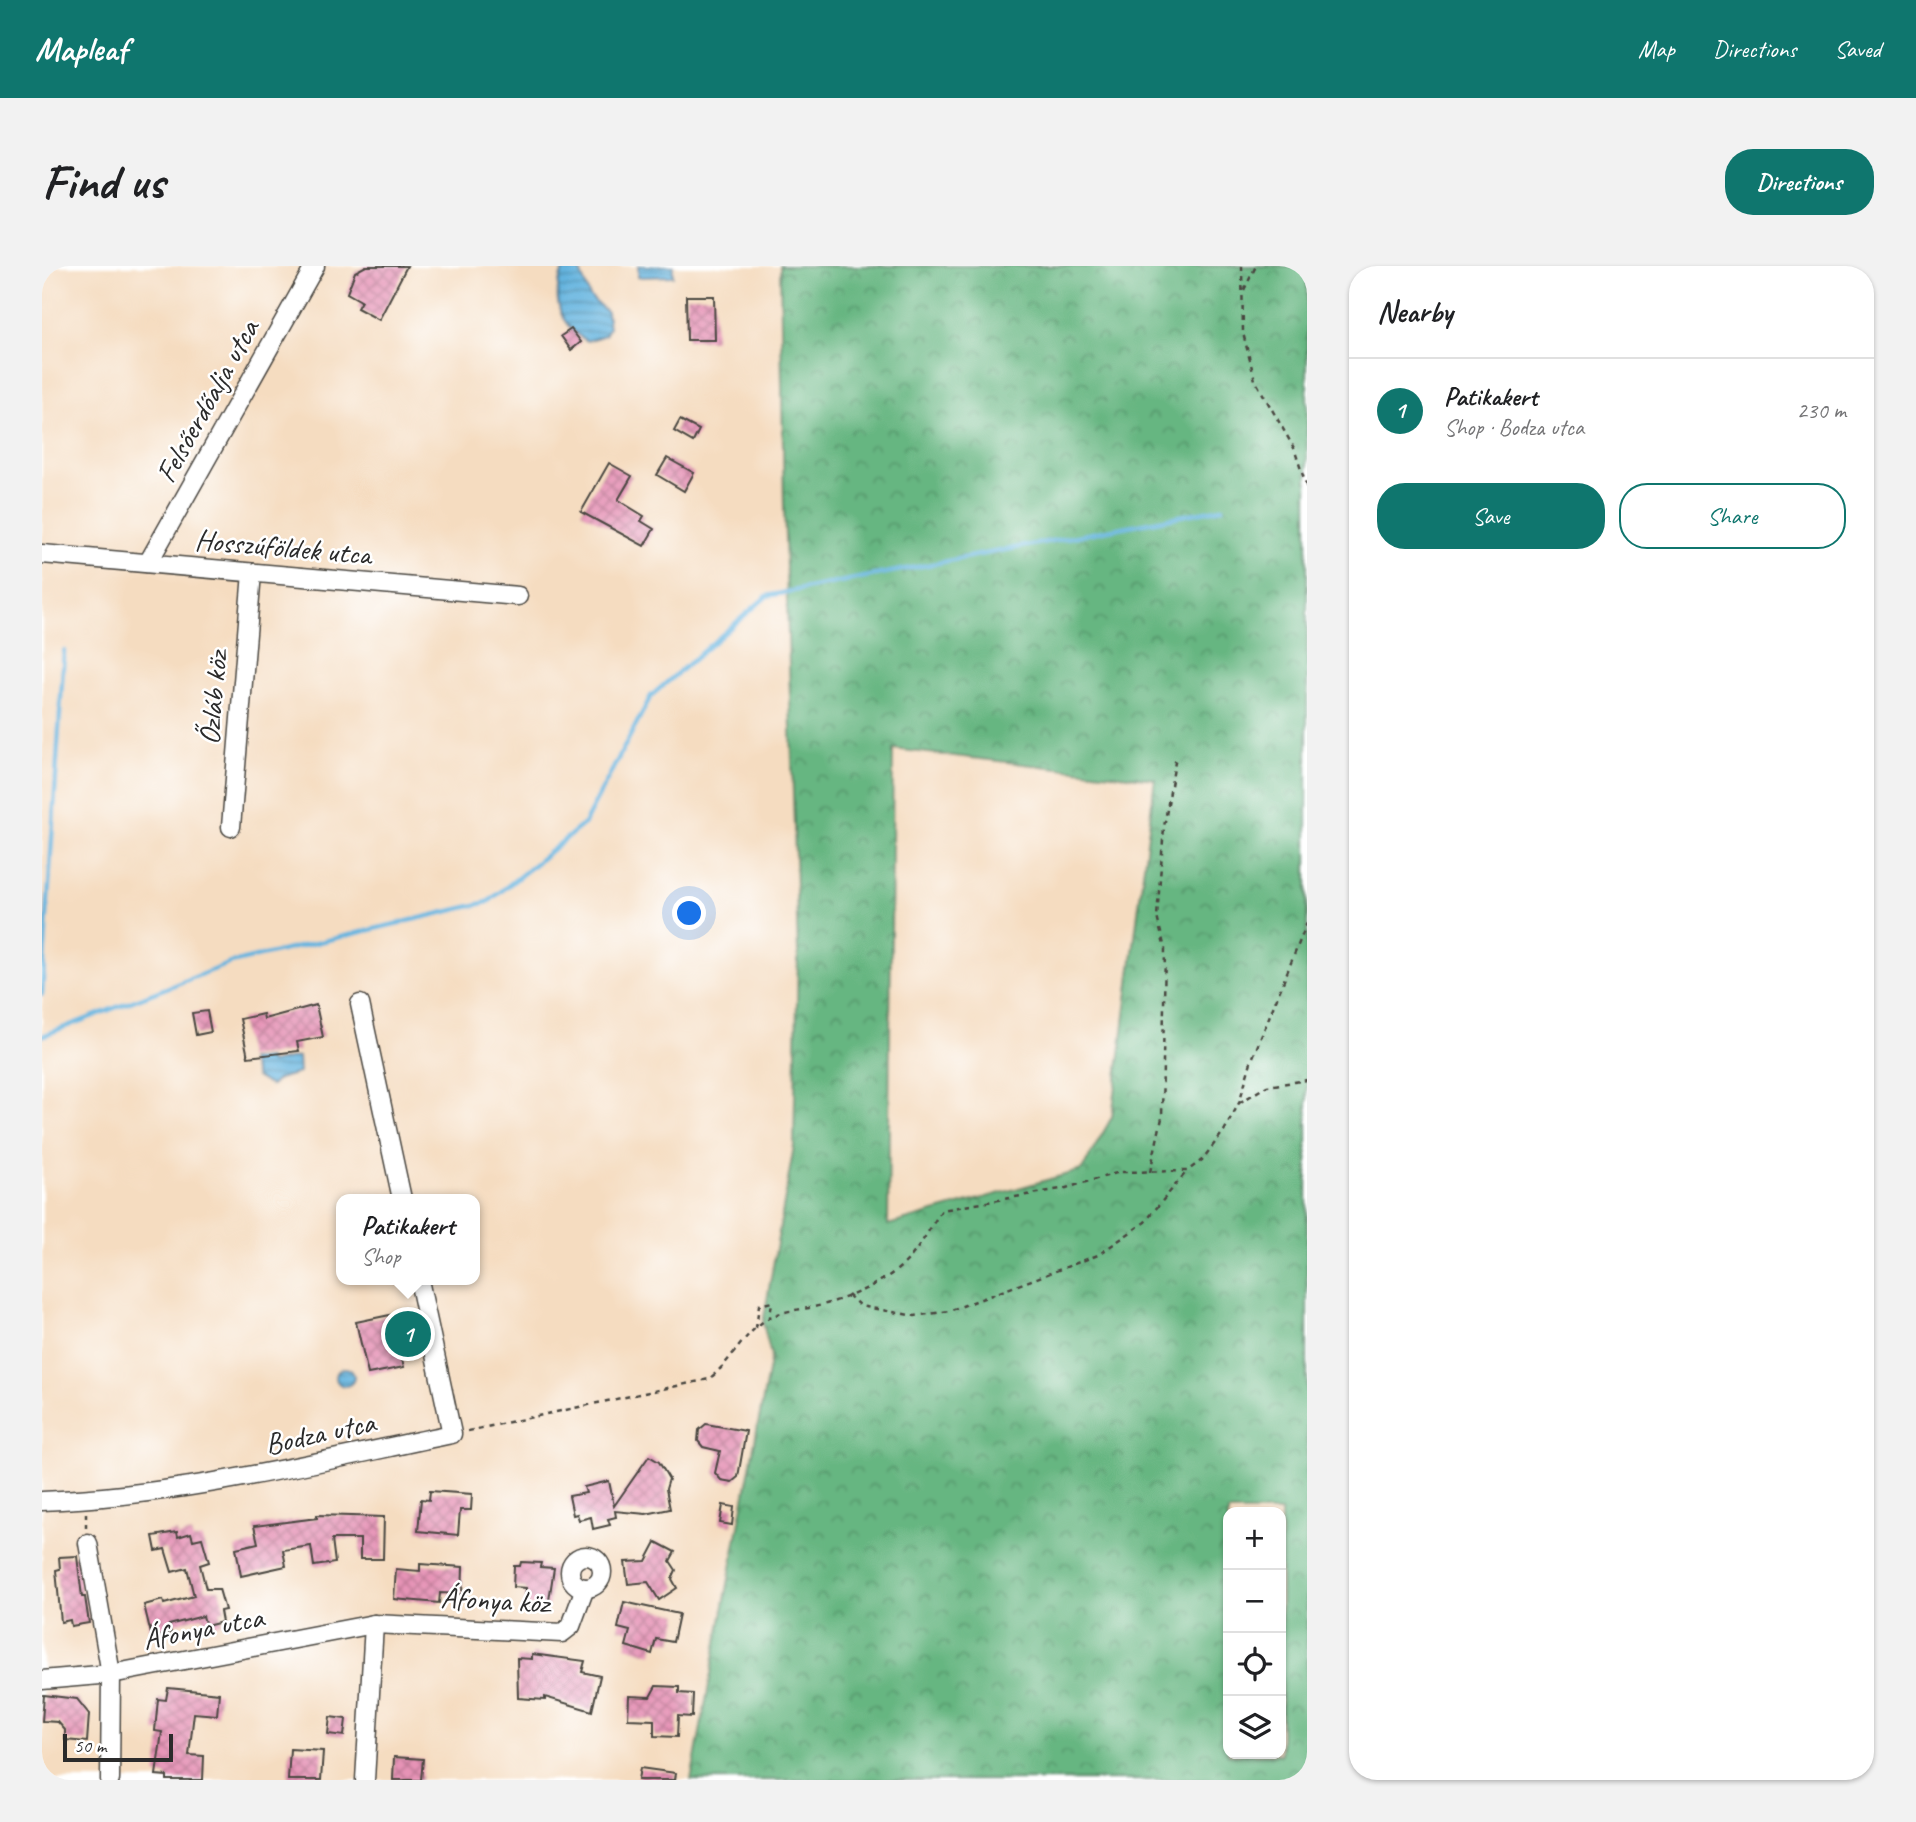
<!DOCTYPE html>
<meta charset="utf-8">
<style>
:root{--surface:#fff;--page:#f2f2f2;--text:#202124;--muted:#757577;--line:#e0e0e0;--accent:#0f766e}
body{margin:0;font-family:Caveat,sans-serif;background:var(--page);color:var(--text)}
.controls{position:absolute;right:21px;bottom:21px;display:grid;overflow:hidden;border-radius:14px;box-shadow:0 2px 5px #0004}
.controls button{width:63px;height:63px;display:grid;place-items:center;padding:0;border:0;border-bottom:2px solid var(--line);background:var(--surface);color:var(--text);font:35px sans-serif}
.scale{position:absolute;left:21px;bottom:18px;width:110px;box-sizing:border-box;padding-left:7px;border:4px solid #2b2b2b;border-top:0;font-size:19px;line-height:24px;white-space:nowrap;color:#2b2b2b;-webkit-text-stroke:5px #fff;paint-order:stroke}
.you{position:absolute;left:648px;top:648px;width:24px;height:24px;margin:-18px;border:5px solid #fff;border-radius:50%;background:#1a73e8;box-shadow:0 0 0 10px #1a73e833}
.badge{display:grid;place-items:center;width:46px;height:46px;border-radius:50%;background:var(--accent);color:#fff;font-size:23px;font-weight:700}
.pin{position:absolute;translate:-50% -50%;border:4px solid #fff;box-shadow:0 2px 7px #0006}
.popup{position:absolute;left:294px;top:928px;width:144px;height:91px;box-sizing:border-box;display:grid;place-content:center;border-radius:14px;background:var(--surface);filter:drop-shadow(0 2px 5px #0005);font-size:23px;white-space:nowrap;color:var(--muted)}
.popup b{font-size:26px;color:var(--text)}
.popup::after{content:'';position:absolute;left:50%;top:100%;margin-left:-14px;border:14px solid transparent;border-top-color:var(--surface)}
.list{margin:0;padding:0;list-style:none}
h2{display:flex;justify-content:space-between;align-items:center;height:91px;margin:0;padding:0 28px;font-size:30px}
h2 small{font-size:23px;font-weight:400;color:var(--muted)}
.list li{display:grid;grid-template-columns:46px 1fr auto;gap:21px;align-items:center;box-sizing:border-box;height:105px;padding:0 28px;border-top:2px solid var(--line)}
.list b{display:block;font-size:26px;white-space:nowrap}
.list p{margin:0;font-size:23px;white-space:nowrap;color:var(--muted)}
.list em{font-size:23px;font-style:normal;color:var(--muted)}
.actions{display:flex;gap:14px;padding:21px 28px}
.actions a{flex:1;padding:16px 0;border:2px solid var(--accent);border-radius:28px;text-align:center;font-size:24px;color:var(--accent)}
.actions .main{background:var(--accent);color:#fff}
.icon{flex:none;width:38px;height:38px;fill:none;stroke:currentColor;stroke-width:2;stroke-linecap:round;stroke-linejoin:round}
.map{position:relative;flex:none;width:1265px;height:1514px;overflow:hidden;border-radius:28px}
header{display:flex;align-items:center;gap:42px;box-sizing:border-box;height:98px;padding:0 35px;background:var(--accent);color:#fff}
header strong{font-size:33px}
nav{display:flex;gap:38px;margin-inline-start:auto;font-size:24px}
.intro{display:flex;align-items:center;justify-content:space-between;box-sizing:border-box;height:168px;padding:0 42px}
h1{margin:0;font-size:49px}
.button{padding:18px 32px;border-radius:28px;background:var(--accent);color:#fff;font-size:24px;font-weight:700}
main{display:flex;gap:42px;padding:0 42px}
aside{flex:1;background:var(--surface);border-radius:28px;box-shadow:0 2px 5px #0004}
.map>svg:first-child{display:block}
.forest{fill:url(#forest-crowns);stroke:#487056;stroke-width:2;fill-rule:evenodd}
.water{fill:url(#water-rules);stroke:#487085;stroke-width:2}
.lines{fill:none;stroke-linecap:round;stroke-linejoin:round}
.stream{stroke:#64b4df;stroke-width:4.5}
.building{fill:url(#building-cross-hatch)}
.minor-casing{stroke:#494641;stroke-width:21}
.path{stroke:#494641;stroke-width:2.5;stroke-dasharray:5 5;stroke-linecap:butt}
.minor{stroke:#fff;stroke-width:18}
.labels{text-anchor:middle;stroke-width:5;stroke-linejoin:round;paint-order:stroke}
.street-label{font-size:30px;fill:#2b2b2b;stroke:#fff}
</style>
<header>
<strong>Mapleaf</strong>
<nav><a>Map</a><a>Directions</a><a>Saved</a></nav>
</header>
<div class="intro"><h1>Find us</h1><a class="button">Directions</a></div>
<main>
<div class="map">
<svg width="1265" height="1514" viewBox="0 0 1265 1514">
<defs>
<pattern id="forest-crowns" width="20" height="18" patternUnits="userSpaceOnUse" patternTransform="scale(1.75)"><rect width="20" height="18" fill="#66b681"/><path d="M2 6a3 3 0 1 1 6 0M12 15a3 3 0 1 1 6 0" fill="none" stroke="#54946a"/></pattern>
<pattern id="water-rules" width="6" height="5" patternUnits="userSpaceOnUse" patternTransform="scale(1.75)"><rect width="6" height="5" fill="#64b4df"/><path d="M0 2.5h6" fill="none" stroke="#5393b5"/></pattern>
<pattern id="building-cross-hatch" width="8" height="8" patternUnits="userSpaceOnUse" patternTransform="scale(1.75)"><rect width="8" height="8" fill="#e693b6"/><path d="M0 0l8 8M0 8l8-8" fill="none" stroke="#bb7894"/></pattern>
</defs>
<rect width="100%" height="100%" fill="#fff"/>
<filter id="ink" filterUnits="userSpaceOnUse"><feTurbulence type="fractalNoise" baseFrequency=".0143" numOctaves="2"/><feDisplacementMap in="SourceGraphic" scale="14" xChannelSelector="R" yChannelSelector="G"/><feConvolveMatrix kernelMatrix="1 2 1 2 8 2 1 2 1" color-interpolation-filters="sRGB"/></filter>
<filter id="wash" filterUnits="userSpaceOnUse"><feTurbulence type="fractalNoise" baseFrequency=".00686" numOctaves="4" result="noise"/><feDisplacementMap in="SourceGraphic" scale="28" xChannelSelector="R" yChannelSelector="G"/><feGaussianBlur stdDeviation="1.57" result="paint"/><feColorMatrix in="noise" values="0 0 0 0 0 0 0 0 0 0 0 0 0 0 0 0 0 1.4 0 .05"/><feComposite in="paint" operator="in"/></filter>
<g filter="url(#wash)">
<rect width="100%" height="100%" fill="#f5dcc0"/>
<path class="forest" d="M738,0h527v1514h-616l80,-424 -8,-33 31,-177 4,-193 -14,-447zM851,483l262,30 -43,338 -30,53 -194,55zM1186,1246h53v242h-53z"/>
<g class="water">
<path d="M523,0h13l12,31 17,15 2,16 -4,7 -18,6c-29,-16 -37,-45 -22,-75z"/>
<path d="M596,0h35v10l-35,1z"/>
<path d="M256,791l1,16 -21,6 -7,7 -15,-9 -6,-17 18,-2 2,5z"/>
<circle cx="303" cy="1111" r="9"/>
</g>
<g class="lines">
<g class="stream">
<path d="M0,728l22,-343"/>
<path d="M0,770l189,-73 257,-61 96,-78 67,-128 116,-100 455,-88"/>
</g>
</g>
<g id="blocks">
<g class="building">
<path d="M324,0h41l-28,54 -22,-12 4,-7 -14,-8 8,-21z"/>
<path d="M644,30h28l1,44h-28z"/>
<path d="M529,63l10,13 -10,8 -10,-14z"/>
<path d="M638,154l19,10 -6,12 -19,-11z"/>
<path d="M625,192l27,15 -10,18 -27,-16z"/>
<path d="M567,197l23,13 -14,24 26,16 -3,5 13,8 -10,17 -63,-34z"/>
<path d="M274,739l7,32 -26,5 2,9 -51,6 -8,-38 23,-5 1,5z"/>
<path d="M165,745l4,21 -15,3 -4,-22z"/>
<path d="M348,1049l14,52 -36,7 -12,-52z"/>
<path d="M664,1158l40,7 -8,46 -6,5 -11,-2 -6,-7 5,-22 -17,-4 -5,-6 1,-11z"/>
<path d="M607,1190l10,6 10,17 -3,10 4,20 -24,5 -31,-3 1,6 -8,2 2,6 -17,4 -2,-12 -12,3 -2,-6 -4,1 -4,-19 17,-3 -2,-6 25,-6 5,25z"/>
<path d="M388,1225l42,3 -1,16h-11l-2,25 -40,-4 3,-32 8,1z"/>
<path d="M681,1239l11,2 -2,18 -12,-2z"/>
<path d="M275,1249l67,2 -1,42h-23v-20h-28l3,24 -21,3 -3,-20 -28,4 3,16 -45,10 -5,-28 22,-5 -4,-17 63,-8z"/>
<path d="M135,1266l1,5 13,-4 2,7 9,-2 7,24 -9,3 6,24h13l6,21 -5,1 2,11 -16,4 -3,-10 -34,9 2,8 -19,5 -8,-33 19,-5 1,4 30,-8 -7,-28 -15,4 -7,-23 -9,2 -3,-15z"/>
<path d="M614,1276l19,10 -5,9 6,9 -4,9 5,9 -18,12 -11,-18 -20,2 -3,-22 21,-1z"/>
<path d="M35,1290l5,41h3l4,26 -18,3 -1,-6 -9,2 -5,-52 4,-1 -1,-12z"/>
<path d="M479,1296l20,1 -1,4 14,1 -6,39 -23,-1 1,-18 -13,-1 1,-21h6z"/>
<path d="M378,1298l43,3 -1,27 -22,-1 -1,10 -45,-4 2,-30 24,2z"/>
<path d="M582,1336l55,12 -6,28 -17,-3 -4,15 -26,-8 4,-15 -12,-3z"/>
<path d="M490,1388l53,7 -3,11 18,4 -8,35 -47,-14v3l-27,-2 -1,-40 15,1z"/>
<path d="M614,1420l23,1v6l14,1 -1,23 -14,-1 -1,21 -23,-1v-16l-26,-1 1,-23 21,1z"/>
<path d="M126,1422l51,5 -2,22 -23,-2 -5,42 15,1 -1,24h-36v-4l-11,-1 6,-43 -7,-1 3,-32 8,1z"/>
<path d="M2,1429l33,4 12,15 -2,28 -22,-2v-10l-7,-8 -16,-1z"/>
<path d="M288,1451l16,2 -2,17 -16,-2z"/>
<path d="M248,1483l33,2 -2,29h-33z"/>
<path d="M352,1491l29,2 -2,21h-28z"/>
<path d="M598,1502l36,5 -1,7h-37z"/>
</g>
</g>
</g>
<g filter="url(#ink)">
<use href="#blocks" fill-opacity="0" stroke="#494641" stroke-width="2"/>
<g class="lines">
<defs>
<g id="minor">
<path d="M0,288l476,42"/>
<path d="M106,297l167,-297"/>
<path d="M189,561l21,-254"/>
<path d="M318,738l42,195"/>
<path d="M0,1235c139,-5 274,-39 410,-67l-33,-154"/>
<path d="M46,1277l23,131 -1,106"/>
<circle cx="544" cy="1306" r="16"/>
<path d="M0,1414l69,-6 263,-50 188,9 9,-7 14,-38"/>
<path d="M323,1514l9,-156"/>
</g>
</defs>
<use href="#minor" class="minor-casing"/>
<g class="path">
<path d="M1200,0l1,67 12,47 39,68 13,40"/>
<path d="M1202,24l12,-24"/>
<path d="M1197,837l28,-17 40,-6"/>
<path d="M1108,906l12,-54 3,-169 -8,-32 7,-90 12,-71"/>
<path d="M806,1029l12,11 55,10 34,-5 149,-56 47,-33 42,-51"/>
<path d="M714,1062l3,-23 13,-3 -2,15"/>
<path d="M426,1165l241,-52c23,-18 35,-47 60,-61 16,-9 36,-8 53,-13 27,-7 61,-22 82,-41 15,-14 26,-37 38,-54l124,-22 54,-16 67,-1 15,-11 22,-29 15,-28 12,-41 56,-139"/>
<path d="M44,1262v-15"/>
</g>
<use href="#minor" class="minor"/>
</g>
</g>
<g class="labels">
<g class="street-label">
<text transform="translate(165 135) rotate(-61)" y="10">Felsőerdőalja utca</text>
<text transform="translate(241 281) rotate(5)" y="10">Hosszúföldek utca</text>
<text transform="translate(171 432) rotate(-85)" y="10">Őzláb köz</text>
<text transform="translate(278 1167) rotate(-12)" y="10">Bodza utca</text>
<text transform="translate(453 1334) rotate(3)" y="10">Áfonya köz</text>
<text transform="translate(161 1362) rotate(-11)" y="10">Áfonya utca</text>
</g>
</g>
</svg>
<div class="controls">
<button>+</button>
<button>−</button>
<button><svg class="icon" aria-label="locate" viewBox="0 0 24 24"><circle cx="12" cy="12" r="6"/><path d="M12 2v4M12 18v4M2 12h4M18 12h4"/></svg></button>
<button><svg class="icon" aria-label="layers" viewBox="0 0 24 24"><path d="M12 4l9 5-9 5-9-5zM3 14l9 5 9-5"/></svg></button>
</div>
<div class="scale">50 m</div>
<div class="you"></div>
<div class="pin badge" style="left:366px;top:1068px">1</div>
<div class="popup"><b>Patikakert</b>Shop</div>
</div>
<aside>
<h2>Nearby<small></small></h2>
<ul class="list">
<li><span class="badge">1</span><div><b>Patikakert</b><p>Shop · Bodza utca</p></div><em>230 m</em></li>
</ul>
<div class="actions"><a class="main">Save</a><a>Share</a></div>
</aside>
</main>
